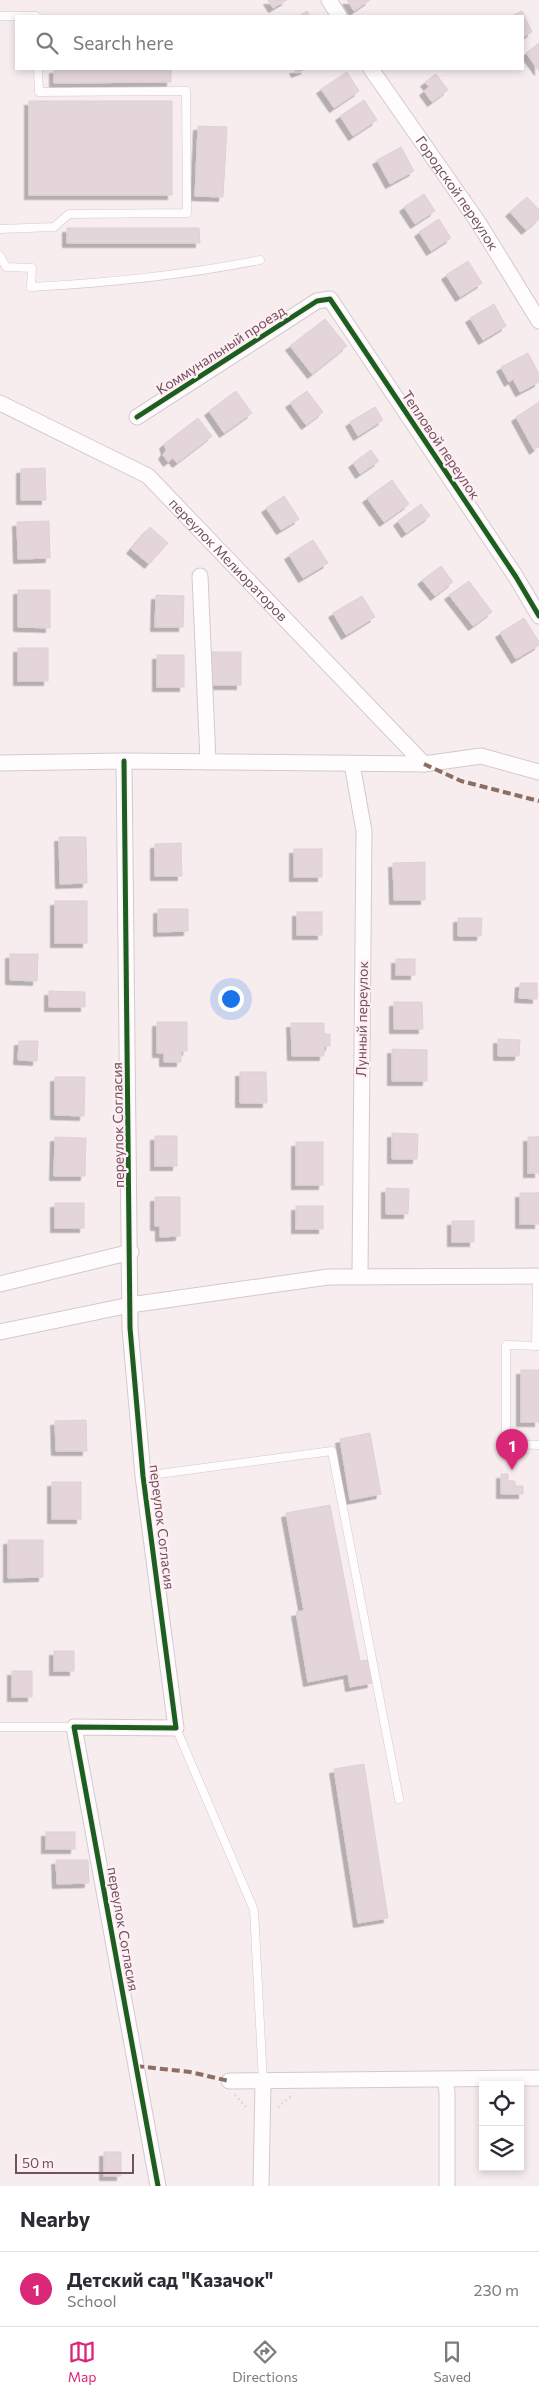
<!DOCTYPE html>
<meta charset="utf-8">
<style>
:root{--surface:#fff;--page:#f2f2f3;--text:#2b2b33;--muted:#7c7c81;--line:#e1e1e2;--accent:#db2777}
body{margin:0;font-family:Commissioner,sans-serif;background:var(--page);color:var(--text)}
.controls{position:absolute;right:15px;bottom:15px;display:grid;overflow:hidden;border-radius:0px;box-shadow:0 2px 8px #0003}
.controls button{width:45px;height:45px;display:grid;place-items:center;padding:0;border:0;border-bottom:1px solid var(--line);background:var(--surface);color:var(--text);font:25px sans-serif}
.scale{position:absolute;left:15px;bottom:12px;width:119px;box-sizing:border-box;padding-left:5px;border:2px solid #734f60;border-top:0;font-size:14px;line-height:18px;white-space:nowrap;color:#734f60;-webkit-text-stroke:4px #fdeff2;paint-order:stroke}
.you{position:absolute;left:230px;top:998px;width:18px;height:18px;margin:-12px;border:4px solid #fff;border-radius:50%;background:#1a73e8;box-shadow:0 0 0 8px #1a73e833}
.badge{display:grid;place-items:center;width:32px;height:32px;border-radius:50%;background:var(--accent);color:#fff;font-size:16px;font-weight:700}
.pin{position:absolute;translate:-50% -41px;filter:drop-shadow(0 1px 2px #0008)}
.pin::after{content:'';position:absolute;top:26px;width:18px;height:15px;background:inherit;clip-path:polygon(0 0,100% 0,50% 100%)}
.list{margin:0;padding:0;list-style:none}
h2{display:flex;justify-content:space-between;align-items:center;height:65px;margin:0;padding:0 20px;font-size:21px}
h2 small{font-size:16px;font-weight:400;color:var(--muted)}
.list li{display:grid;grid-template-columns:32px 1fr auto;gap:15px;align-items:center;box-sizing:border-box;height:75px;padding:0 20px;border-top:1px solid var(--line)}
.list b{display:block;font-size:19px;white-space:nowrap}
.list p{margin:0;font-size:16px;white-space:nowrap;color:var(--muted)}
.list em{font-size:16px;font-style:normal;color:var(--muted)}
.icon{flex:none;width:28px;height:28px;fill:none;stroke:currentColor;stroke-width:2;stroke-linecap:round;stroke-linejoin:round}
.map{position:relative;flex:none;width:539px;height:2186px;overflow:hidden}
.search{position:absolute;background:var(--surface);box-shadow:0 2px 8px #0003;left:15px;right:15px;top:15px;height:55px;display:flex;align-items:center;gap:12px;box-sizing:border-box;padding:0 18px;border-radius:0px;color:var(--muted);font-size:19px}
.sheet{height:140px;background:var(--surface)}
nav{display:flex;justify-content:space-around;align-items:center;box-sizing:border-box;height:70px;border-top:1px solid var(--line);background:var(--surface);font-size:14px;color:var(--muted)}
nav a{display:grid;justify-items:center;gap:2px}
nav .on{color:var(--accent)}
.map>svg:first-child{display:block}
.building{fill:#e3d5da;stroke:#dfd0d6;filter:url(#shadow)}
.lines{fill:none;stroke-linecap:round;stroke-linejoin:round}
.lane-casing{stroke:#d4c9cc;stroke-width:9}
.street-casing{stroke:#d4c9cc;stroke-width:17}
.path{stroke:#d7ccd1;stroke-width:3;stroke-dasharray:1 4;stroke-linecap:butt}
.lane{stroke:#fefcfd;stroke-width:8}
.street{stroke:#fefcfd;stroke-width:15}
.quiet{stroke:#8d6e63;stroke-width:4;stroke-dasharray:8 4;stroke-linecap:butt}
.cycleway-casing{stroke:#fdeff2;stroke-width:8}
.cycleway{stroke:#1b5e20;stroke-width:5}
.labels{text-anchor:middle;stroke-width:4.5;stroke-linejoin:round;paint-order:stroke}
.street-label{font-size:14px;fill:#734f60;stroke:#fdeff2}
</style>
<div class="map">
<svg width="539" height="2186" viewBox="0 0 539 2186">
<defs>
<filter id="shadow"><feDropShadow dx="-4.5" dy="4.5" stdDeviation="0" flood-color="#0004"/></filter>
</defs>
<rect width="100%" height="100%" fill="#f7edef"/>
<g class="building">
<path d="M268,0h19l-14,8z"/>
<path d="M347,0h23l-16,11z"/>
<path d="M307,11l3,5h-11z"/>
<path d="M522,11l10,21 -9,5v-21h-12z"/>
<path d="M539,43v28l-13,-18z"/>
<path d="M54,69h117v13l-117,1z"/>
<path d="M294,69h12l-10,4z"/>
<path d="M347,72l12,19 -25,17 -13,-19z"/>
<path d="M436,74l12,16 -16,12 -8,-11 5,-4 -4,-5z"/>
<path d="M364,100l13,20 -24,16 -13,-20z"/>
<rect x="29" y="101" width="143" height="94"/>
<path d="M198,126l29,1 -4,70 -28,-1z"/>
<path d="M401,147l13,24 -24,13 -13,-24z"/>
<path d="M424,194l11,17 -20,13 -11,-17z"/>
<path d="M527,197l12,13v9l-13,11 -16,-18z"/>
<path d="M439,219l12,19 -20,13 -12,-19z"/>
<path d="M67,228h132l1,15h-133z"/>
<path d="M468,261l14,22 -22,14 -14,-22z"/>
<path d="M494,304l12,22 -23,14 -13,-22z"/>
<path d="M325,319l22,27 -35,28 -22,-28z"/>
<path d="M528,353l11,21v8l-19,10 -7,-13 -4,3 -8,-15z"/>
<path d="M236,391l16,22 -28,20 -15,-22z"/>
<path d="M307,391l16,21 -17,13 -16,-22z"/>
<path d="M539,402v44l-5,4 -18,-33z"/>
<path d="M375,407l8,13 -25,16 -8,-14z"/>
<path d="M198,418l14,18 -35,27 -4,-5 -5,4 -5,-7 3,-5 -2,-6z"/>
<path d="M371,450l8,11 -19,13 -7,-11z"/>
<path d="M45,468l1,32h-25v-31z"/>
<path d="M392,480l17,24 -25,18 -17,-24z"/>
<path d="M284,496l15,23 -18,11 -15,-22z"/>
<path d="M421,504l9,12 -24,17 -8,-12z"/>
<path d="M49,521l1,37 -32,1 -1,-37z"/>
<path d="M150,527l18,16 -19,21 -18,-15z"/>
<path d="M313,540l15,23 -25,15 -14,-23z"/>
<path d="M441,566l12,16 -18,14 -13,-16z"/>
<path d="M469,581l23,31 -19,14 -24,-31z"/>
<path d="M18,590h32v38l-32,-1z"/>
<path d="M156,595l28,1 -1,31h-28z"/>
<path d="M362,596l13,21 -29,18 -13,-22z"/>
<path d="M524,618l15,24v3l-23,14 -16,-26z"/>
<rect x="18" y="648" width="30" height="33"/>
<rect x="210" y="652" width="31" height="33"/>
<rect x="157" y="655" width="27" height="32"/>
<path d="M59,837h27l1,46 -27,1z"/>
<path d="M181,843l1,33h-27v-32z"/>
<rect x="294" y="849" width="28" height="28"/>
<path d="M425,862v38h-31l-1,-37z"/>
<rect x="55" y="901" width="32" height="42"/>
<path d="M158,909h30v22l-30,1z"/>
<rect x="297" y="912" width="25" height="23"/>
<path d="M458,918h24l-1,18h-23z"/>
<path d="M10,954h28l-1,27 -27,-1z"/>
<rect x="396" y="959" width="19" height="16"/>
<path d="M520,983h17v16l-18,-1z"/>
<path d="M49,991l36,1v15h-36z"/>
<path d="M394,1002h28l1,27h-29z"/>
<path d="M157,1022h30v29h-6v11h-17v-9h-7z"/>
<path d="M291,1023h33v11h6v12h-6v10h-32z"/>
<path d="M498,1039l22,1 -1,16h-21z"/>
<path d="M19,1041h19l-1,20 -19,-1z"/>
<path d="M392,1049l35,1v31h-35z"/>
<path d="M240,1072h26l1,31h-27z"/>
<path d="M55,1077h30l-1,39 -29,-1z"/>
<path d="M392,1133l26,1 -1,25h-25z"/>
<rect x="155" y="1136" width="22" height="30"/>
<path d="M55,1137l31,1 -1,38h-31z"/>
<rect x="528" y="1137" width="11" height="36"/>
<rect x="296" y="1142" width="27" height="43"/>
<path d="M386,1188l23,1 -1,25h-22z"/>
<rect x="520" y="1193" width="19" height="31"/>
<path d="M155,1197h25v39l-20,1v-11h-5z"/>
<rect x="55" y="1203" width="29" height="25"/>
<rect x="296" y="1206" width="27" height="23"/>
<rect x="452" y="1221" width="22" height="21"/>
<rect x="521" y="1370" width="18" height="52"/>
<path d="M86,1420l1,31h-31l-1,-30z"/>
<path d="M370,1433l11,61 -31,6 -10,-61z"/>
<path d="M501,1474h7v7h7v5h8v8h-22z"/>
<rect x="52" y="1482" width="29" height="37"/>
<path d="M330,1505l30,156 8,-1 4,23 -22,4 -2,-13 -40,8 -12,-70 8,-1 -18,-98z"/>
<path d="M8,1540h35v37l-35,1z"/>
<rect x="54" y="1651" width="20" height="20"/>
<rect x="12" y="1671" width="20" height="26"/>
<path d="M364,1764l24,154 -30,5 -24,-154z"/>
<rect x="46" y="1832" width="29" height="17"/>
<path d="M56,1860h32l1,23 -32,1z"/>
<rect x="104" y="2152" width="17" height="24"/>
</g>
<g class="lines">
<defs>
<g id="lane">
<path d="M0,16h36"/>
<path d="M0,229l54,-2 15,-13 118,-1 -1,-122 -147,1 -1,-23"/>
<path d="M0,256l6,11 26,1 -1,19c77,-4 154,-12 229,-27"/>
<path d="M536,1346l1,-70"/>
<path d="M539,1346l-33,-1v99l33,1"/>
<path d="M143,1476l189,-25 67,348"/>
<path d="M0,1727h74"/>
<path d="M176,1728l78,182 9,172"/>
</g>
<g id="street">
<path d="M329,0l10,16"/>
<path id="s1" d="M371,69l107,153 61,99"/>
<path id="s2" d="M0,403l148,73 276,288"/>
<path d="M137,417l180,-116 13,-2 186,278 23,39"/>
<path d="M200,576l8,186"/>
<path d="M124,761l6,567 13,148 33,252 -102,-1 84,459"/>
<path d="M0,763l124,-2 300,3 57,-8 58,16"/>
<path d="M352,764l12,67 -4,444"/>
<path d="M0,1284l131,-32"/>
<path d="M0,1332l130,-27 198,-28 211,-1"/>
<path d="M445,2080l2,12v94"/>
<path d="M229,2081l310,-3"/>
<path d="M261,2186l2,-104"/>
</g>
</defs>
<use href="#lane" class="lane-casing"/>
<use href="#street" class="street-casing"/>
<g class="path">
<path d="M235,2095l13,14"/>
<path d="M278,2107l14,-12"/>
</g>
<use href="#lane" class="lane"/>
<use href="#street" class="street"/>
<g class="quiet">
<path d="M424,764l37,17 78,20"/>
<path d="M136,2066l54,6 39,9"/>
</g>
<defs>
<g id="cycleway">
<path d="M137,417l180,-116 13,-2 186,278 23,39"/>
<path d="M124,761l6,567 13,148 33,252 -102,-1 84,459"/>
</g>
</defs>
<use href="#cycleway" class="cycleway-casing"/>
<use href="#cycleway" class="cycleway"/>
</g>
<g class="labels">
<g class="street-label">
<text dy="5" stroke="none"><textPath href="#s1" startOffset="151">Городской переулок</textPath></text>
<text transform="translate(221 350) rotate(-33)" y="5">Коммунальный проезд</text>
<text transform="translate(441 445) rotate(56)" y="5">Тепловой переулок</text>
<text dy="5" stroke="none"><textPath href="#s2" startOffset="281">переулок Мелиораторов</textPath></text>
<text transform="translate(362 1019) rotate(-89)" y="5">Лунный переулок</text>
<text transform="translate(118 1125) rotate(-91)" y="5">переулок Согласия</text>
<text transform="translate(162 1527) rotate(83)" y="5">переулок Согласия</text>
<text transform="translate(123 1929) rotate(80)" y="5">переулок Согласия</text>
</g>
</g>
</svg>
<div class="controls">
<button><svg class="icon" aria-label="locate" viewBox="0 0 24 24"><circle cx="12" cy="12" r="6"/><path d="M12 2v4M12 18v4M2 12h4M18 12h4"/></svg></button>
<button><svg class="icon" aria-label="layers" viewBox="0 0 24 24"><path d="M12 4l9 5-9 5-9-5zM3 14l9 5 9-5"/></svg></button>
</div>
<div class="scale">50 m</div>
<div class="you"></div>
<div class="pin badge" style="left:512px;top:1470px">1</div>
<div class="search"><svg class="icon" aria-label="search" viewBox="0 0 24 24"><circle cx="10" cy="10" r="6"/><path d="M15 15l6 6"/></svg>Search here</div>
</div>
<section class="sheet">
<h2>Nearby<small></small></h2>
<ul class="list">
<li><span class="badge">1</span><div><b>Детский сад &quot;Казачок&quot;</b><p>School</p></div><em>230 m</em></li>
</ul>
</section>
<nav>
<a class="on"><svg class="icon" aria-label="map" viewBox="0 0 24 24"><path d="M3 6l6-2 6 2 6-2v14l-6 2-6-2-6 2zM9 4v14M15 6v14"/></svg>Map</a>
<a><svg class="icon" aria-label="directions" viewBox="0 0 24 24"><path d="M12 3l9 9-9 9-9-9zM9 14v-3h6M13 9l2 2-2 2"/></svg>Directions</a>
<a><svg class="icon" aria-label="saved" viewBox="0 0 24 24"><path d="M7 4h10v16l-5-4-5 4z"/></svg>Saved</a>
</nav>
